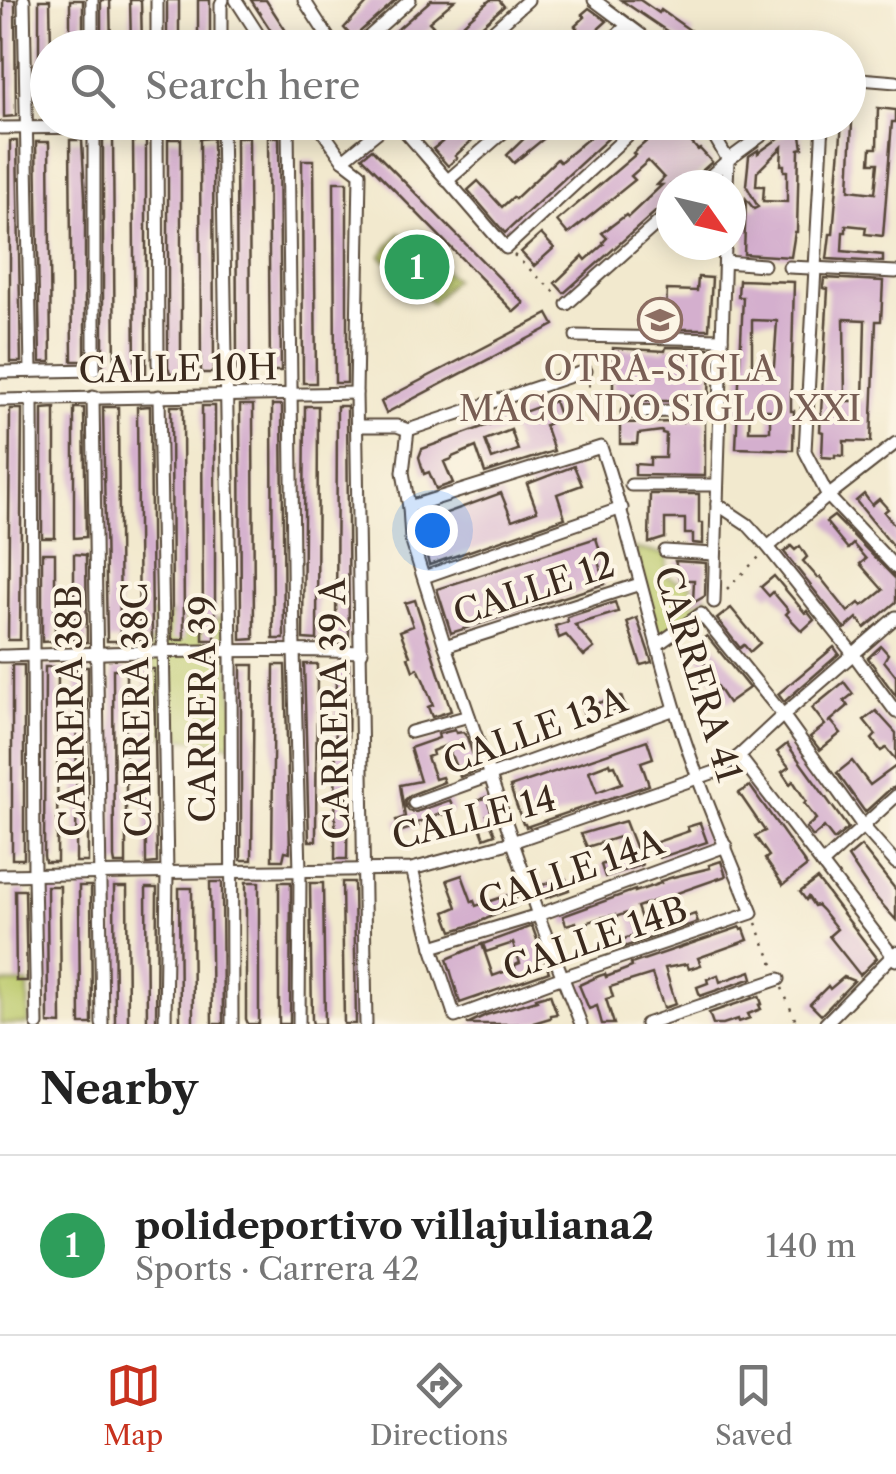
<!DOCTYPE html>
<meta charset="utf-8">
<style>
:root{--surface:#fff;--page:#f2f2f2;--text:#222;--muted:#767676;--line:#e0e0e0;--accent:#c8321e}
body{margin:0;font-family:"Libre Caslon Text",serif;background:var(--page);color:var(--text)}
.compass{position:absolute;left:656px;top:170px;width:90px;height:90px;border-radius:50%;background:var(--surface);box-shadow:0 5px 25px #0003;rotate:124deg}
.you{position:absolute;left:432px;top:530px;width:35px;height:35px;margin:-25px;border:8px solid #fff;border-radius:50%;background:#1a73e8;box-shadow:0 0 0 15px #1a73e833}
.badge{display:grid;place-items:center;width:65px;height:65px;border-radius:50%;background:var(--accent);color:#fff;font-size:32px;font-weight:700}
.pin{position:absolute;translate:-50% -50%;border:5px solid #fff;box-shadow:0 2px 10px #0006}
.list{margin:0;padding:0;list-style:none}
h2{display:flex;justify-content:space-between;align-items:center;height:130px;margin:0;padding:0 40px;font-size:42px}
h2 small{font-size:32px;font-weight:400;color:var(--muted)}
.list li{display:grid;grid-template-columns:65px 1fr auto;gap:30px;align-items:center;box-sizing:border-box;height:180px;padding:0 40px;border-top:2px solid var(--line)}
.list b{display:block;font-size:38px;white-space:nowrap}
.list p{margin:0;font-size:32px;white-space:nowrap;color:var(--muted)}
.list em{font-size:32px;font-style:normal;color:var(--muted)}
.icon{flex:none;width:55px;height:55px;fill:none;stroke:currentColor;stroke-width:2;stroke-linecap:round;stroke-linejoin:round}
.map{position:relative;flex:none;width:896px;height:1024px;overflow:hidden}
.search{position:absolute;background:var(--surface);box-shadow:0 5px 25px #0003;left:30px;right:30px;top:30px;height:110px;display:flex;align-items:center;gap:25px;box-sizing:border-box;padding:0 35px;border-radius:55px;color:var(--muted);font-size:38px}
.sheet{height:310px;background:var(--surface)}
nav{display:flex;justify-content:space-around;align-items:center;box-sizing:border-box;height:140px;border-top:2px solid var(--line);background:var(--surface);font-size:28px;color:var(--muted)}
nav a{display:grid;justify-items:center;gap:5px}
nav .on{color:var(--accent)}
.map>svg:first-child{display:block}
.green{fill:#bbc96b;stroke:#7b7a44;stroke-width:2.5}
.building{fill:#d4afce;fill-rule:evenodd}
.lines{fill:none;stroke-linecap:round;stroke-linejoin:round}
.street-casing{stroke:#564738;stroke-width:15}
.path{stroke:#564738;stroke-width:2.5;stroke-dasharray:2.5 8;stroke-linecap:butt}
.street{stroke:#fff;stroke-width:11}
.labels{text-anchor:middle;stroke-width:8;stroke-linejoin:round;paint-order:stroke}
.street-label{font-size:35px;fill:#3b2a1e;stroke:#fcf5e5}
.education-label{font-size:35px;fill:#785e54;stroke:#fcf5e5}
</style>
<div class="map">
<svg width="896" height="1024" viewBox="0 0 896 1024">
<rect width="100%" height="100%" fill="#fcf5e5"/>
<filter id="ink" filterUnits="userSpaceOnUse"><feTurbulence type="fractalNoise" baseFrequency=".01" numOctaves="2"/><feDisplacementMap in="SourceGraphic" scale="20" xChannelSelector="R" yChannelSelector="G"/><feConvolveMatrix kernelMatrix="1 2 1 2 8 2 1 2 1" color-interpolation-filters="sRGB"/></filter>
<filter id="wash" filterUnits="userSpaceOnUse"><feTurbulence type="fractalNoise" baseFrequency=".0048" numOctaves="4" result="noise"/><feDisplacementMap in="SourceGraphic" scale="40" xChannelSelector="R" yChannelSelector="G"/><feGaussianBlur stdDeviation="2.25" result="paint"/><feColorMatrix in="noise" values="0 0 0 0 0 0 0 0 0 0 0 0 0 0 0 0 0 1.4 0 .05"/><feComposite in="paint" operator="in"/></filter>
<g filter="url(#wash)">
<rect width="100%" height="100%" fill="#f2e9ce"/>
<g class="green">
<path d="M400,233l54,46 -22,24 -51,-47z"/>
<path d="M634,548l33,7 -1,20 11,6 14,3 1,19 15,-7 4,6 -52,39z"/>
<path d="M147,613l76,6 16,127 -79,-10z"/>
<path d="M0,983l28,1 1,40h-29z"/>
</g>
<g id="blocks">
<g class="building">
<path d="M3,0h12l1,116 -12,1z"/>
<path d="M39,0h11l1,48h-3v47h-9z"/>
<rect x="70" y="0" width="13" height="48"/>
<path d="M101,0h9l1,48h-10z"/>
<path d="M130,0h11l1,48h-11z"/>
<rect x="167" y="0" width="12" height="48"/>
<rect x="198" y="0" width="12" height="48"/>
<path d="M251,0h15l31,48h-15z"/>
<path d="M370,0h26l-43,38 -9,-10z"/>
<path d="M431,0h24l-26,22 4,4 -18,16 5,6h-44z"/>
<path d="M490,0h9l5,6 -47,42h-21z"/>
<path d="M621,0h19l19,13 2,-3 33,23 -8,11z"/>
<path d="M589,8l18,13 -30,27h-22l22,-20 -2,-2 10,-9 -3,-3z"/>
<path d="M878,108l18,2v12h-4l-9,114 -18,-2 1,-7 -20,-2v7h-3l-1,19 41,4v7l-56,-3 3,-25h3l9,-112h10l-3,68 26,3 3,-30h-8l1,-15h6z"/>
<path d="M425,122h14l12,14 15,-14h26l-37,34 2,2 -9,8 -15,-17 9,-7z"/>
<path d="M541,122h23l-50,41 -7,-8z"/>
<path d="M586,122h40l-121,111 -37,-43 10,-9 24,26 11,-10 2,2 42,-40 3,3 36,-30z"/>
<path d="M665,122h28l-11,10 16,18 2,-1 12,13 -26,23h-15v13l-107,95 -9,-10 28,-27 3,4 18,-16 -1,-2 4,-4 -5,-5 24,-18 2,2 34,-32h-5l7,-7 -16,-17 -17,15 4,4 -67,54 -11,-13 78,-66 -2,-2 23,-20 -1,-1z"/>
<path d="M800,123l2,3 -4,5 2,-1 3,18 -4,1 -2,83h-2l-4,25 -47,-3 2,-55 8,10 4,-2 -12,-22 3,-29 9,-6v3zM782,147l-1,18h3v6h3v31l-24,-1 1,-15h-8l1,-14z"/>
<path d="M236,137h13l1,235h-12l-1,-6z"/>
<path d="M268,137h11l2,234h-11z"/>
<path d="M213,138l1,229 -2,6h-11l-1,-234z"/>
<path d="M103,139h10l2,234h-11l-1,-5z"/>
<path d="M133,139h13v234h-11z"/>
<path d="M168,139h13v234h-11l-2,-6z"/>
<path d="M70,140h12l3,56v165h-13z"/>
<path d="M10,141h7l4,221h-11z"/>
<path d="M36,142h13l2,220h-11z"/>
<path d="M372,149l152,154 -10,9 -152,-155z"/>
<path d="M302,160h12l2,223h-13z"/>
<path d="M334,182h13v201h-12z"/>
<path d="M541,234l13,14 -20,18 -13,-14z"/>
<path d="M698,277l14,1 -3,51h-37l3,-19h-9l1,-20 30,1z"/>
<path d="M824,278l59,3 -2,40h-5l-5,121 -27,-1v15l-9,-1v3l-13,-1 1,-25 -3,-1 8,-142 -5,-1zM844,319l21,1 -2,81h-18z"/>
<path d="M739,280l55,2 -3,114v15h3l-1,39 -57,-2 7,-151h-5zM752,320l25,1 -3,45 -22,-1zM750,410h20v21h-21z"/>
<path d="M548,314l6,11 -168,88 -5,-11 4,-3z"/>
<path d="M666,347l44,1 -1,53h-71v-6h-25v-47l52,3z"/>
<path d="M554,401l6,17 -15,7 9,26 -69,22 -9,-26 -24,10v2l-8,3 9,21 -17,6 -7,-17 -5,2 -5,-17 3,-8zM511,430l7,20 -26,9 -7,-19z"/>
<path d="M240,405h13l1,234 -13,1z"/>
<path d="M272,405h10l2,234h-11z"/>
<path d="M150,406l2,235h-13l-2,-234z"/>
<path d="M171,406h12l1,234h-12z"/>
<path d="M202,406h13v234h-12z"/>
<path d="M305,406h13l-1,234 -14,-1z"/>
<path d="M337,406h10l2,234h-13z"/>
<path d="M103,407h15l2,234h-13z"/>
<path d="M55,408v130h-13v-129z"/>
<path d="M74,408h10l2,129 -12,1z"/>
<path d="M10,409h12l-2,231h-12z"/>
<path d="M682,420h23v56l-70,-1v-11l15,1v-7h15l1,-24 -4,-1v-2l-24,3 -1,10h-17v-21l62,-1z"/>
<path d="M574,466l8,19 -25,9 8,24 -136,47 -10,-42 82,-30 11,27 25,-9 -10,-27z"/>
<path d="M650,494h49v29h4v21l-10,-1v-9h-8v-15h-20v19l-16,5z"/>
<path d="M864,494l8,11 7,-6 9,10 -4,3 12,15v23l-40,-49z"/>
<path d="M834,516l62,63v23l-31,26 -8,-10 -12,11 -61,-77 7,-6 4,4 5,-4 7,11 -4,4 15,17 2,-1 28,35 11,-9 3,3 5,-3 16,-13 -23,-26 6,-5 -13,-15 -5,5 -22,-27z"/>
<path d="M596,538l6,19 -5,1 8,26 -154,49 -14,-44z"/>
<path d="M42,553h13v88l-13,1z"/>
<path d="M74,554l12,1 1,87h-13z"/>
<path d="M675,561l31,2 -1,33 -12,7 1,-23h-13z"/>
<path d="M774,576l31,37 2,-2 7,9 -12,11 -16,-17 3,-3 -16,-19 -4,4 -8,-9z"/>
<path d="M415,600l36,111 -19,6 -4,-10 5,-2 -8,-21 -7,-16 -5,3 -5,-14 2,-1 -10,-25 13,-5 -8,-23z"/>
<path d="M615,602l3,10 -43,13 19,23 -10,8 -18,-21 -7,3 -4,-12 13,-4 -1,-5z"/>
<path d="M731,608l29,35 -10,9 -6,-7 -4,3 -23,-29z"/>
<path d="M637,618l15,44 -11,3 -14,-43z"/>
<path d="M707,636l42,52 -21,15 -20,-30 2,-2 -16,-20 4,-3 -3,-4z"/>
<path d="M881,646l7,8 -4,7 12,15v20l-28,-38z"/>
<path d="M834,647l5,7 -55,48 -6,-8z"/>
<path d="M304,664h13l-1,177h-7z"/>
<path d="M336,664h13l-2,195h-12z"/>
<rect x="12" y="665" width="12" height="194"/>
<path d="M241,665h13l-2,195h-11z"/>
<path d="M274,665h11l5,187 -5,-1 -2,9h-11z"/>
<path d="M45,667h13l-1,195h-12l-1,-6z"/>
<path d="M77,667h11v195h-12z"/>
<path d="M113,669h13v195h-11l-1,-6z"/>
<path d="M145,669h9l3,194 -11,1z"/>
<path d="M844,682l9,12 -9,7 4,5 -20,17 3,-2 10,12 -21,17 -10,-13 15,-12 -13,-17z"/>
<path d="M621,696l4,11 -39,14 -4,-13z"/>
<path d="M876,711l20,22v27l-10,-12 -5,3 -9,-12 4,-4 -12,-15z"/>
<path d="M455,730l1,3 7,-1 4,5 11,33 -18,7 -13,-32 -15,6 1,4 -6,2 8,22 7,-2 2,5 -34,13 -5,5 1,7 3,4 7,1 34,-12 4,11 -11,4 -1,-2 -25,10 1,3 -19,6 -3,-12 9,-3 -5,-32 20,-4 -10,-33 29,-10 -1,-4z"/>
<path d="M647,740l6,18 -12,4 8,23 -123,42 -1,-3h-2l-13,-37zM610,763l1,3 4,-1 7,18 -25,9 -8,-21z"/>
<path d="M787,744l61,84 -14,12 -10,-13 -11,10 -7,-9 10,-9 -12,-16 2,-2 -13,-20 -3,3 -8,-12 7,-5 -12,-15z"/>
<path d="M852,761l18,24 26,-19v21l-6,2 -25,23 -28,-39z"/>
<path d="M750,786l57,80 -24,19 -18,-26 4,-3 -14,-20 10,-5 -26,-38z"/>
<path d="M486,797l6,16 -5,2 8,19 -11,4 -11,-31 4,-2 -2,-3z"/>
<path d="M625,821l17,44 -37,12 -4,-12 24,-10 -6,-18 -32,10 -6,-13z"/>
<path d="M700,823l7,19 -48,16 -5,-15 35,-12 -2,-4z"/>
<path d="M861,846l35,44v30l-24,-27 -24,-36z"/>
<path d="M721,861l5,15 -89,31 7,20 26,-8 1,3 24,-8 3,8 -74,25 -3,-7 14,-5 -8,-22 -12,4v-2l-15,3 -23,8 -1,-4 -10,3 -3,-9 72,-26v2l26,-9 -1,-2 13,-4 37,-9 -1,-3z"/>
<path d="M462,875l10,27 2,-1 2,5 38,-13 4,12 -46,20 -20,6 -7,-19 12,-5 -10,-27z"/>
<path d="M566,879l3,11 -23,8 -4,-13z"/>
<path d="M817,879l60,79 -17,17 -31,-39 8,-7 -15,-19 -5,-5 -3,1 -6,-9 -2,3 -6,-8z"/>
<path d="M210,882h12l1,142h-11z"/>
<path d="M246,882h13v142h-11l-2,-5z"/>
<path d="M279,882h12l-1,142h-11z"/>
<path d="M342,882h12l2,142h-12z"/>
<path d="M310,883h13l2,141h-12l-1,-4z"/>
<path d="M47,886h13l1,138 -13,-1z"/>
<path d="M79,886h12l1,138h-12z"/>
<path d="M114,887h13l1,137h-13z"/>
<path d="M146,888h11l-1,136h-9z"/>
<path d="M179,888h13l1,136h-13z"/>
<path d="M15,890h10l2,91h-11z"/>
<path d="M532,926l17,46 -89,31 -13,-44 35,-15 11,32 22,-8v-3l5,-2 -7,-20 -27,9 -3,-8z"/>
<path d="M740,927l1,3 3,-1 4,11 -50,18 3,7 -12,4 -2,-5 -22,4 11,36 -12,4 -12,-34 -42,13 3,10 -7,2 8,25h-12l-5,-18 -8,3 -10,-24 20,-9 6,-2 1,3 26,-10 -1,-3z"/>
<path d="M751,971l2,7 -53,18 -3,-9 11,-4 -1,-4 11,-4 2,7z"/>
<path d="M844,977l10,4 -33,34 -11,-11 18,-18 2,3z"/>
<path d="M550,994l7,20 -7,1v3l-20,6h-63l19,-9 51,-15 -1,-2z"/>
<path d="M759,996l3,8 -3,1 2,4 -13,5 2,4 -11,4 -1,-3 -15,5h-10l-4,-11z"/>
</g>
</g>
</g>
<g filter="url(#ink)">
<use href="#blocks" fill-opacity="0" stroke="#564738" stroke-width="2.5"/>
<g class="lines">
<defs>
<g id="street">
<path d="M24,0l7,371"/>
<path d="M92,0v48"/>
<path d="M157,0v48"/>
<path d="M236,0l31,48"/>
<path d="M304,0l31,48"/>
<path d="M594,0l47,35 10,13"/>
<path d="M221,48v-44l2,-4"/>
<path d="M356,48l54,-48"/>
<path d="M474,48l54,-48"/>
<path d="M602,48l26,-23"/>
<path d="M848,78l48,4"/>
<path d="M157,122l1,242"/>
<path d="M222,122l9,529 1,373"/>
<path d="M316,122l27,38 17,13 -4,220 10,631"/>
<path d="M397,122l109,126 136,-126"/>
<path d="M706,122l22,38 -1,25"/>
<path d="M823,122l-18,329 23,45 68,72"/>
<path d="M288,125l6,525 6,221 -1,153"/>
<path d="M0,128l317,-3"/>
<path d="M343,160l47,-38"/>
<path d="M447,181l68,-59"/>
<path d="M700,185l28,-25 52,-38"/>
<path d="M725,262l39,3"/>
<path d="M789,267l107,5"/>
<path d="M567,304l104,-93"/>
<path d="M576,336l146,3"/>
<path d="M0,372l94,-2v-248"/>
<path d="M159,396l8,477 -2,151"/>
<path d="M93,397l9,627"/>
<path d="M32,399l2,476 3,149"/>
<path d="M0,400l356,-7"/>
<path d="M627,412l93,-2"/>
<path d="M358,426h39l11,4"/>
<path d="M408,430l-5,42 6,35 2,32 34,107 93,269 43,109"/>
<path d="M408,430l178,-59"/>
<path d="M631,485h85"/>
<path d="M717,504l30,20 21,23 86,108 42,57"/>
<path d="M409,507l192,-60c29,85 47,172 73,258 20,71 51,140 78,208l-189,64 -108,40 -23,-70 -20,-78"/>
<path d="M768,547l60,-51 68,-53"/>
<path d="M665,551l49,3"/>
<path d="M424,577l198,-69"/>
<path d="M714,602l11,-357"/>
<path d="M657,645l44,-31 82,101 80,111 33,37"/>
<path d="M445,646l195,-62"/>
<path d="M0,656c121,-3 241,-8 362,-4"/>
<path d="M411,732l58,-16"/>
<path d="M739,756l157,204"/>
<path d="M414,803l261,-94"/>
<path d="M822,864l74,-68"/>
<path d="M0,875l412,-6 100,-27 203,-70 24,-16 44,-41 113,-98"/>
<path d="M432,947l106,-32 188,-69"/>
<path d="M646,1024l133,-45"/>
<path d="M825,1024l71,-72"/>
</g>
</defs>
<use href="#street" class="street-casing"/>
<g class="path">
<path d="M514,255l46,42"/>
<path d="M589,384l10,51"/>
<path d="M727,589l33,-33"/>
<path d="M756,923l18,44"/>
<path d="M782,988l15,36"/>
</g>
<use href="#street" class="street"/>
</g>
</g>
<defs>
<symbol id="school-ring" viewBox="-11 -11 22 22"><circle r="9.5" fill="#fcf5e5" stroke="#8d6e63" stroke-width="1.5"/><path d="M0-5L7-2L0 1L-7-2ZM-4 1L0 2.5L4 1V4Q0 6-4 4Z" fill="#8d6e63"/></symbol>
</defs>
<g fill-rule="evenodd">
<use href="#school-ring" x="635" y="295" width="50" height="50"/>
</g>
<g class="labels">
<g class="street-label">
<text transform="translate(178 369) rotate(-1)" y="12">CALLE 10H</text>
<text transform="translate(534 589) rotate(-18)" y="12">CALLE 12</text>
<text transform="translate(698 674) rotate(73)" y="12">CARRERA 41</text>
<text transform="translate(203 709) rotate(-90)" y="12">CARRERA 39</text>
<text transform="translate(335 709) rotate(-91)" y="12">CARRERA 39 A</text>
<text transform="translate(137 710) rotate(-91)" y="12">CARRERA 38C</text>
<text transform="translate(71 711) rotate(-91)" y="12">CARRERA 38B</text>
<text transform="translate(535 731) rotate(-20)" y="12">CALLE 13A</text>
<text transform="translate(474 818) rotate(-14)" y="12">CALLE 14</text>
<text transform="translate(571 872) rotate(-19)" y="12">CALLE 14A</text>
<text transform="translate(595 939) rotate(-19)" y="12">CALLE 14B</text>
</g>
<g class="education-label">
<text x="660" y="381">OTRA-SIGLA<tspan x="660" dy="40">MACONDO SIGLO XXI</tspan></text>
</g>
</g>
</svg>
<svg class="compass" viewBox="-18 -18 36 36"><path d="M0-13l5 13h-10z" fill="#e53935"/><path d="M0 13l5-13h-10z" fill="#767676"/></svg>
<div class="you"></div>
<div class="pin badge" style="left:417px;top:267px;background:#2e9e5b">1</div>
<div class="search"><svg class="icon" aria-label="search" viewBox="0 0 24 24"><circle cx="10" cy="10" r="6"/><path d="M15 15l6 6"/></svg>Search here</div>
</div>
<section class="sheet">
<h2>Nearby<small></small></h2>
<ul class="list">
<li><span class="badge" style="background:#2e9e5b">1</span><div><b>polideportivo villajuliana2</b><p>Sports · Carrera 42</p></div><em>140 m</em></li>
</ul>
</section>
<nav>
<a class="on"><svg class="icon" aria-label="map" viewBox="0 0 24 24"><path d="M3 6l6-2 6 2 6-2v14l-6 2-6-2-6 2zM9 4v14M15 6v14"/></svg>Map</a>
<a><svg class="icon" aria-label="directions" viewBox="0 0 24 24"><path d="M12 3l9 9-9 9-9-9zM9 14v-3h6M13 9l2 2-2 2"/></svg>Directions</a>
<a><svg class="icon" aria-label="saved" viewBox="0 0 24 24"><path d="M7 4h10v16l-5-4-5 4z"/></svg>Saved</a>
</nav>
